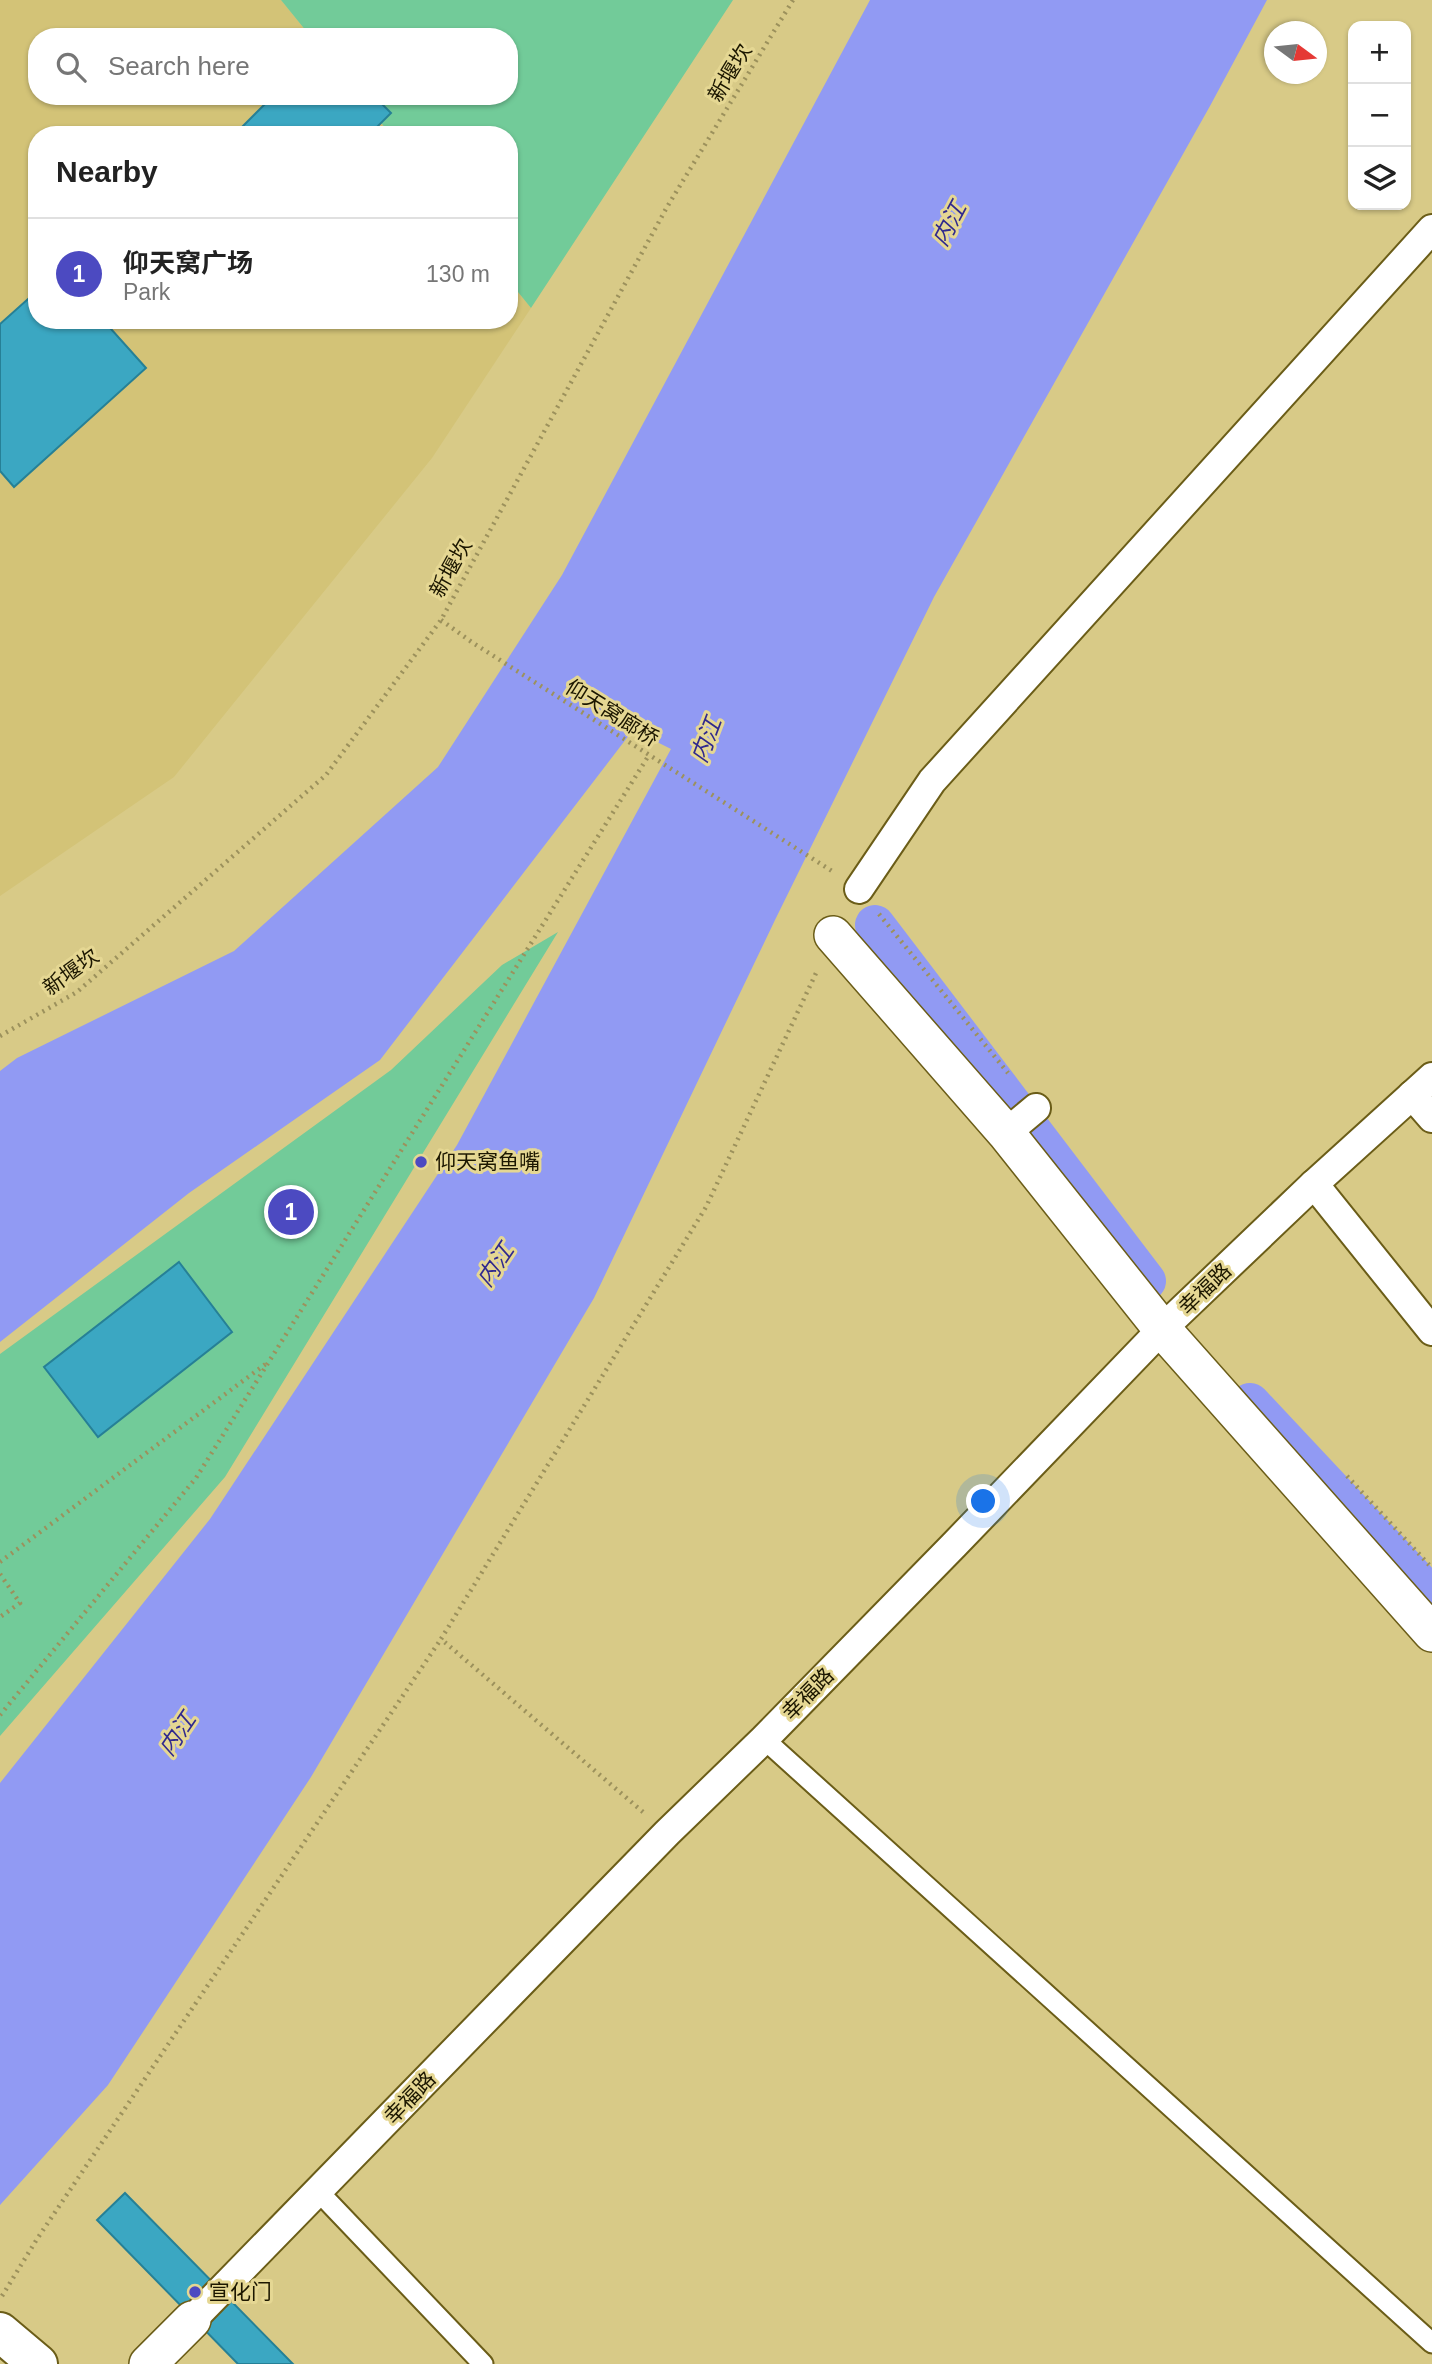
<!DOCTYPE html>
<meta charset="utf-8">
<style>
:root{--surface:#fff;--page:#f2f2f2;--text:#222;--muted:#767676;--line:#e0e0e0;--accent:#4c4ac1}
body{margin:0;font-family:Arial,"Noto Sans SC",sans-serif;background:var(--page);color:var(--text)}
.controls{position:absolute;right:21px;top:21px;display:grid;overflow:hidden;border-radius:14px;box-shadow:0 2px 5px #0004}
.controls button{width:63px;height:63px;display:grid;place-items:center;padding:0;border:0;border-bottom:2px solid var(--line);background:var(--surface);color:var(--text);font:35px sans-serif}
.compass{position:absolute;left:1264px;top:21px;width:63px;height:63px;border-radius:50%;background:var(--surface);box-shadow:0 2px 5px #0004;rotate:105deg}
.you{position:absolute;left:984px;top:1502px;width:24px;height:24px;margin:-18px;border:5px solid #fff;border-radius:50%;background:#1a73e8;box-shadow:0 0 0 10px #1a73e833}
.badge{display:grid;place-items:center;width:46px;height:46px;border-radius:50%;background:var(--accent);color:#fff;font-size:23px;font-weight:700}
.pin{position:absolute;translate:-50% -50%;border:4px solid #fff;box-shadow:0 2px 7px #0006}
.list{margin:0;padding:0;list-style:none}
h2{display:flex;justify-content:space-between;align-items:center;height:91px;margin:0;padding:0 28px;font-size:30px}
h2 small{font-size:23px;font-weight:400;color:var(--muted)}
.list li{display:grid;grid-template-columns:46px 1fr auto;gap:21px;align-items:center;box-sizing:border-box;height:112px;padding:0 28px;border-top:2px solid var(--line)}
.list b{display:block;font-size:26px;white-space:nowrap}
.list p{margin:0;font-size:23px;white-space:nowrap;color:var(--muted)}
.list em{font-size:23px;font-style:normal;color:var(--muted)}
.icon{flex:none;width:38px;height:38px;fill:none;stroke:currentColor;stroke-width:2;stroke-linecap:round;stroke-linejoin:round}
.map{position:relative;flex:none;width:1432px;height:2364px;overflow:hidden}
.search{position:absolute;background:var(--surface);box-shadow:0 2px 5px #0004;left:28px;top:28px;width:490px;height:77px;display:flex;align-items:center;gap:18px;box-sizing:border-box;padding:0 24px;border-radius:28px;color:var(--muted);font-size:26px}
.panel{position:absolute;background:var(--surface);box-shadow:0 2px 5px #0004;left:28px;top:126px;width:490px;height:203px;border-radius:28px}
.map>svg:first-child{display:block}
.built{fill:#d3c377}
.green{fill:#72cb99}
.water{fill:#919af3}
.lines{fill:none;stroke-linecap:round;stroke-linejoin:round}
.canal{stroke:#919af3;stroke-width:40}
.building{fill:#3ba7c2;stroke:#268096;stroke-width:2}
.service-casing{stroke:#6b5d18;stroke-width:23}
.pedestrian-casing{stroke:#6b5d18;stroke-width:32}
.minor-casing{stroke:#6b5d18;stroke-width:40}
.secondary-casing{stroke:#6b5d18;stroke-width:42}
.path{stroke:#9c915c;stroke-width:4.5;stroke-dasharray:2 5;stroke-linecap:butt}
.service{stroke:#fff;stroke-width:19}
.pedestrian{stroke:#fff;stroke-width:28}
.minor{stroke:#fff;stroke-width:37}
.secondary{stroke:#fff;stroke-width:38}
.poi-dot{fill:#4c4ac1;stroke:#e5d793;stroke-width:2.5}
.labels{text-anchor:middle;stroke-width:6;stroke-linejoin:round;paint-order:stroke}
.street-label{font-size:21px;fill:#1c1700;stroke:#e5d793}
.poi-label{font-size:21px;fill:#1c1700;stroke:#e5d793;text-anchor:start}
.water-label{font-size:23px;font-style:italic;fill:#30298e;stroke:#e5d793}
</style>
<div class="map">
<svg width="1432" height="2364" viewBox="0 0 1432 2364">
<rect width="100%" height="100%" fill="#d8ca87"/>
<path class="built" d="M0,0h281l30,37h-274v59h322l32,39h-354v185h472v-39l22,27 -99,150 -258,319 -174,119z"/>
<g class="green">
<path d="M281,0h452l-202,308 -22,-27v-146h-118l-32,-39h150v-59h-198z"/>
<path d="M558,932l-333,545 -225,259v-382l391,-284 111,-105z"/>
</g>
<path class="water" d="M870,0h397l-57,106 -276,491 -159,323 -181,378 -283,479 -203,308 -108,120v-422l210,-264 247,-374 214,-396 -38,-19 -253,330 -191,133 -189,149v-271l17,-13 217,-107 204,-184 124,-192z"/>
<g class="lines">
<g class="canal">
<path d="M875,925l271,356"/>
<path d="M1250,1403l182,194"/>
</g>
</g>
<g class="building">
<path d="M273,96h101l17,17 -22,22h-135z"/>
<path d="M37,291v29h66l43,48 -132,119 -14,-16v-147z"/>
<path d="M179,1262l53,70 -134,105 -54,-70z"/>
<path d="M125,2193l168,171h-55l-141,-144z"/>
</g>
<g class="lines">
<defs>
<g id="service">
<path d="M764,1739l668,604"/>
<path d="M318,2191l165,173"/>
</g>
<g id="pedestrian">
<path d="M859,889l73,-108 500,-552"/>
<path d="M1412,1095l20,23"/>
<path d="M1006,1133l30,-25"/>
<path d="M1314,1184l118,147"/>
<path d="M192,2320l475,-487 97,-94 190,-194 208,-216 152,-145 118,-107"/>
</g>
<g id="minor">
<path d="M833,935l173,198 156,196 270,304"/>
<path d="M148,2364l44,-44"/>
</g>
<path id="secondary" d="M0,2332l38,32"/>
</defs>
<use href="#service" class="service-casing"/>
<use href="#pedestrian" class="pedestrian-casing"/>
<use href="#minor" class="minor-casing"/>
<use href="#secondary" class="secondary-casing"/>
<g class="path">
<path d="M441,620l32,23 359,228"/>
<path d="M879,914l129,159"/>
<path d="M0,1036l77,-44 249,-217 115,-155 226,-413 126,-207"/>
<path d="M1347,1476l85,92"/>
<path d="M0,1562l267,-199"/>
<path d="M0,1574l20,29 -20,14"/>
<path d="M0,1715l196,-237 453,-723"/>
<path d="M643,1812l-202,-173 265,-432 111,-236"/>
<path d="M2,2296l35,-57 404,-600"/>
</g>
<use href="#service" class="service"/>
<use href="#pedestrian" class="pedestrian"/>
<use href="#minor" class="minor"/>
<use href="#secondary" class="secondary"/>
</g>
<g class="poi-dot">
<circle cx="421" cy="1162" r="7"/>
<circle cx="195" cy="2292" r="7"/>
</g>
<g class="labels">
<g class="street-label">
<text transform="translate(730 73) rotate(-59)" y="7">新堰坎</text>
<text transform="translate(451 568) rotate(-61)" y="7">新堰坎</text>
<text transform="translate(612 713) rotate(32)" y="7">仰天窝廊桥</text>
<text transform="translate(71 972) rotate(-36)" y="7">新堰坎</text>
<text transform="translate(1205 1289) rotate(-44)" y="7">幸福路</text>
<text transform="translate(808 1694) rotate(-45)" y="7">幸福路</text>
<text transform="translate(410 2098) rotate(-46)" y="7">幸福路</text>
</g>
<g class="poi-label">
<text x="435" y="1169">仰天窝鱼嘴</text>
<text x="209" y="2299">宣化门</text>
</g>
<g class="water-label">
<text transform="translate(949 224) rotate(-62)" y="8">内江</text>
<text transform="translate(706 740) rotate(-69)" y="8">内江</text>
<text transform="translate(495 1265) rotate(-56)" y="8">内江</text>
<text transform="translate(177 1734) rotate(-56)" y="8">内江</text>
</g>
</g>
</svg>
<div class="controls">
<button>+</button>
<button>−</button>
<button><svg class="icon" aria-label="layers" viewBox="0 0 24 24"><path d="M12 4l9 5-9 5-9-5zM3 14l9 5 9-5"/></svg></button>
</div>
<svg class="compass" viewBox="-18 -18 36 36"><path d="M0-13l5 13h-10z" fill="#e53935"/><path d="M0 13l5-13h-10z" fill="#767676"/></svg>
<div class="you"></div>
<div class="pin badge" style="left:291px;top:1212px">1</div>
<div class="search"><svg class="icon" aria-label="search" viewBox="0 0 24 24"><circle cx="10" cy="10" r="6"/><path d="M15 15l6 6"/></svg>Search here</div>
<section class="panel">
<h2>Nearby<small></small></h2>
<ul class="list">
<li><span class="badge">1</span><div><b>仰天窝广场</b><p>Park</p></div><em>130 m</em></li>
</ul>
</section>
</div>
